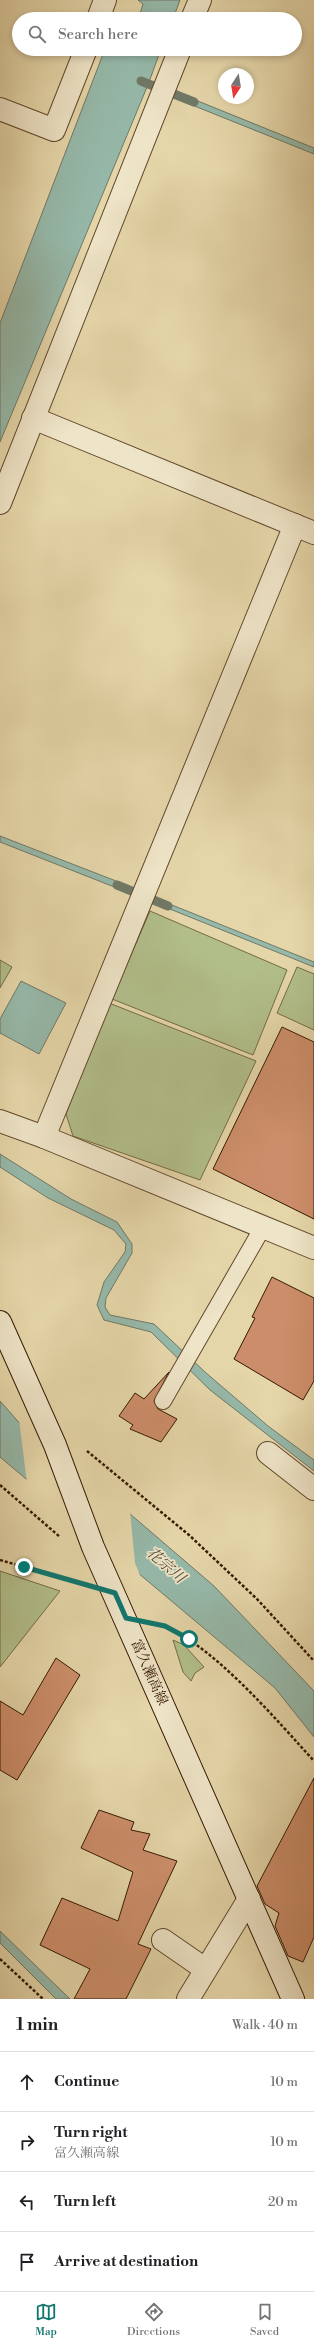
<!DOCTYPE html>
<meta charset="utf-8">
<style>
:root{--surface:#fff;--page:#f6f6f6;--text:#202124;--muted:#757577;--line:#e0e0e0;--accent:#0f766e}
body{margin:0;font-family:"Libre Bodoni","Noto Serif JP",serif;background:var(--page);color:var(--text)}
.compass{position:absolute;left:218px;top:68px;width:36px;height:36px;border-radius:50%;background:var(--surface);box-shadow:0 2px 6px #0003;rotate:192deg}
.stop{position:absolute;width:12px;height:12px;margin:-9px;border:3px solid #0f766e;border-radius:50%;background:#fff}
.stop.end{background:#0f766e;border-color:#fff;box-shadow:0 1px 4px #0008}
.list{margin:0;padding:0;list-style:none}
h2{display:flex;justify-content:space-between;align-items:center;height:52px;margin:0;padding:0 16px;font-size:17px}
h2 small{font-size:13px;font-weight:400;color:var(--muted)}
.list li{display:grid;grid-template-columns:26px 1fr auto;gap:12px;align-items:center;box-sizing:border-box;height:60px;padding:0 16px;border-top:1px solid var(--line)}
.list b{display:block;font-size:15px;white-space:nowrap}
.list p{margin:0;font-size:13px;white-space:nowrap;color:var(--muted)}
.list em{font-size:13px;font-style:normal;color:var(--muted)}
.icon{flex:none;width:22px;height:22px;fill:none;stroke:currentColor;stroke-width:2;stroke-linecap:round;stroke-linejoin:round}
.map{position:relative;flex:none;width:314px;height:1999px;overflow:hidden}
.search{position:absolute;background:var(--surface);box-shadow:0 2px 6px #0003;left:12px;right:12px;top:12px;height:44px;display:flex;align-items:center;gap:10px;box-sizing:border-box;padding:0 14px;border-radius:22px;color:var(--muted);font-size:15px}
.sheet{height:292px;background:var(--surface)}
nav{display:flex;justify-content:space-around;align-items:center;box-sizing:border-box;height:56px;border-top:1px solid var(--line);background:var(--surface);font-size:11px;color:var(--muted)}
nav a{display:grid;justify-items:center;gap:2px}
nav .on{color:var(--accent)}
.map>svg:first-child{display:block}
.green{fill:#b1be8a;stroke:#746b46}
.water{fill:#96b9aa;stroke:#707967}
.pier{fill:#e5d6a9}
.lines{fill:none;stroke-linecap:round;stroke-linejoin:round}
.stream{stroke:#707967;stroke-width:9}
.building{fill:#cc8e6a;stroke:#361802}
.service-casing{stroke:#62482c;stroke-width:18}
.minor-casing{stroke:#62482c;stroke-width:24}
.secondary-casing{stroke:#361802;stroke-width:24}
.path{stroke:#361802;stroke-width:2.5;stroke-dasharray:3 2;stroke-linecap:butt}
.service{stroke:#eee4c7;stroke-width:16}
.minor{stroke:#eee4c7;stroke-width:22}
.secondary{stroke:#eee4c7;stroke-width:22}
.route{stroke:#0f766e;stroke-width:5}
.labels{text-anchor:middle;stroke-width:3.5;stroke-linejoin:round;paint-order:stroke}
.street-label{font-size:14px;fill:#361802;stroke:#eee4c7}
.water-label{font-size:15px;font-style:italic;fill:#534834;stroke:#eee4c7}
</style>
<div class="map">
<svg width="314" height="1999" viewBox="0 0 314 1999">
<rect width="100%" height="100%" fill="#e5d6a9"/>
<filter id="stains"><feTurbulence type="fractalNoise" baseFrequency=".005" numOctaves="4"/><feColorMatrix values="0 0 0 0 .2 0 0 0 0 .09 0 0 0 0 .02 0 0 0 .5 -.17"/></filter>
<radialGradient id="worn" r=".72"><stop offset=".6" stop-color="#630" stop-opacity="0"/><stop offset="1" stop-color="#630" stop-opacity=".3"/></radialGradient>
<g class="green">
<path d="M150,911l137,59 -34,85 -141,-56z"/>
<path d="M0,960l12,7 -12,21z"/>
<path d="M297,967l17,7v56l-37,-17z"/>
<path d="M109,1003l147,58 -56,119 -127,-44 -7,-22z"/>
<path d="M0,1571l60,20 -60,76z"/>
<path d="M173,1640l11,5 20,22 -9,6 -4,8 -8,-9z"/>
</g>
<g class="water">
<path d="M138,0h42l-7,19h-39l5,-2 4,-13z"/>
<path d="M105,49h56l-12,33 3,1 -2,4h-3l-147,355v-119z"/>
<path d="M183,95l131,53v6l-132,-53z"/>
<path d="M0,836l129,50 -2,6 -127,-50z"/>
<path d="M157,899l157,63v5l-159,-64z"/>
<path d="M21,981l45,22 -27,51 -39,-21v-14z"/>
<path d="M0,1154l71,45 46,23 15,22v9l-26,45 -1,9 5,8 44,9 51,48 63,54 46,34v11l-104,-81 -59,-58 -47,-12 -7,-15 7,-23 21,-30 1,-8 -12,-14 -66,-32 -48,-31z"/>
<path d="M0,1401l23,26 64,50 127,109 100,105v46l-39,-49 -275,-231z"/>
<path d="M0,1931l70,68h-14l-56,-56z"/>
</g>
<path class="pier" d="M19,1419l111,92 5,52 6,15 -114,-95z"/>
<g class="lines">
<g class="stream">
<path d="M141,81l53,21"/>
<path d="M117,885l51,21"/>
</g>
</g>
<g class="building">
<path d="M282,1027l32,15v177l-101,-50z"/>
<path d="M272,1277l42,21v83l-11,19 -69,-41 21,-41 -3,-1z"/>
<path d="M169,1372l-15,29 4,8 19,10 -16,23 -31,-13 3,-4 -14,-9 16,-23 9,6z"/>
<path d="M56,1658l24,17 -63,105 -17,-10v-69l23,14z"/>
<path d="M314,1778v159l-11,25 -15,-6 -13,-30 4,-13 -14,-9 -8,-18z"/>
<path d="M99,1810l35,12 -3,8 19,4 -7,16 34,11 -39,83 13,5 -25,50h-52l16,-30 -50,-24 22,-47 56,23 15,-49 -52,-24z"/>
</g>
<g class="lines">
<defs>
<path id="service" d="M163,1401l100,-174"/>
<g id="minor">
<path d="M98,19l7,-19"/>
<path d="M192,19l8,-19"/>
<path d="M0,109l54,21 32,-81"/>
<path d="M33,418l281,115"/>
<path d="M0,503l180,-454"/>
<path d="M0,1121l44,16 270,111"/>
<path d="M44,1137l251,-612"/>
<path d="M268,1453l46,36"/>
<path d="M163,1940l42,29"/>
<path d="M188,1999l61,-100"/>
</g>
<path id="secondary" d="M0,1322l55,123 38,102 200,452"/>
</defs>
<use href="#service" class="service-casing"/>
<use href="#minor" class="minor-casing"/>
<use href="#secondary" class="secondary-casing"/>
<g class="path">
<path d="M87,1451l102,84 68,64 57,62"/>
<path d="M0,1485l60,52"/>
<path d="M0,1560l80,23"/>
<path d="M157,1625c48,10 123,99 157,136"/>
<path d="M0,1959l43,40"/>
</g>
<use href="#service" class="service"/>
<use href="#minor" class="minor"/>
<use href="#secondary" class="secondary"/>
</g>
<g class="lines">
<path class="route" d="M24,1567l91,26 11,25 39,8 24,13"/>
</g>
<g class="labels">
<g class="street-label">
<text transform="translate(150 1672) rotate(66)" y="5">富久瀬高線</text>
</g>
<g class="water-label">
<text transform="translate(166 1565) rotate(41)" y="5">花宗川</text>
</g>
</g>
<rect width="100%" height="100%" filter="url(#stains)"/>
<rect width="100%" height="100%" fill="url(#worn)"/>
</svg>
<svg class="compass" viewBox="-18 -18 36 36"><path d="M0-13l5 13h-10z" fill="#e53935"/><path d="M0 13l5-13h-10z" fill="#757577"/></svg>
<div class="stop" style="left:189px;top:1639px"></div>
<div class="stop end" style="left:24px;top:1567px"></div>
<div class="search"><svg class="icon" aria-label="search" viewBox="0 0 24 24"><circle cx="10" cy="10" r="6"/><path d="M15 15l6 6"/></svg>Search here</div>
</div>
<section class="sheet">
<h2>1 min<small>Walk · 40 m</small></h2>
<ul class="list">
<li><svg class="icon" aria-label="ahead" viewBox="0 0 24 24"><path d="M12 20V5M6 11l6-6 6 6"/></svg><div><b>Continue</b></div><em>10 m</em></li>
<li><svg class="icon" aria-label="right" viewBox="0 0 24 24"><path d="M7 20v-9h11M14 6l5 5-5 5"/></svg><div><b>Turn right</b><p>富久瀬高線</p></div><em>10 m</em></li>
<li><svg class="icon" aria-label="left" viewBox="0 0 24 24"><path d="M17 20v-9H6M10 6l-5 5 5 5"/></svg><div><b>Turn left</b></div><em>20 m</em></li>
<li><svg class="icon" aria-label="arrive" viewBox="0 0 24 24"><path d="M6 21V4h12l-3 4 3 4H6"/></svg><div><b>Arrive at destination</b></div></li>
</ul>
</section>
<nav>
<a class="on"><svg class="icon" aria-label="map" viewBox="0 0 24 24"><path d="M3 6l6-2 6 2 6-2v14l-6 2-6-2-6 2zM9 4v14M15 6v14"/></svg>Map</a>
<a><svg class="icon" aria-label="directions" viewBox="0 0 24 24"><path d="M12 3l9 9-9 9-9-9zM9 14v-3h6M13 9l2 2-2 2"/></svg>Directions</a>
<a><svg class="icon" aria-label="saved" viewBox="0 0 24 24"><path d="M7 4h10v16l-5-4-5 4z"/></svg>Saved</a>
</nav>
